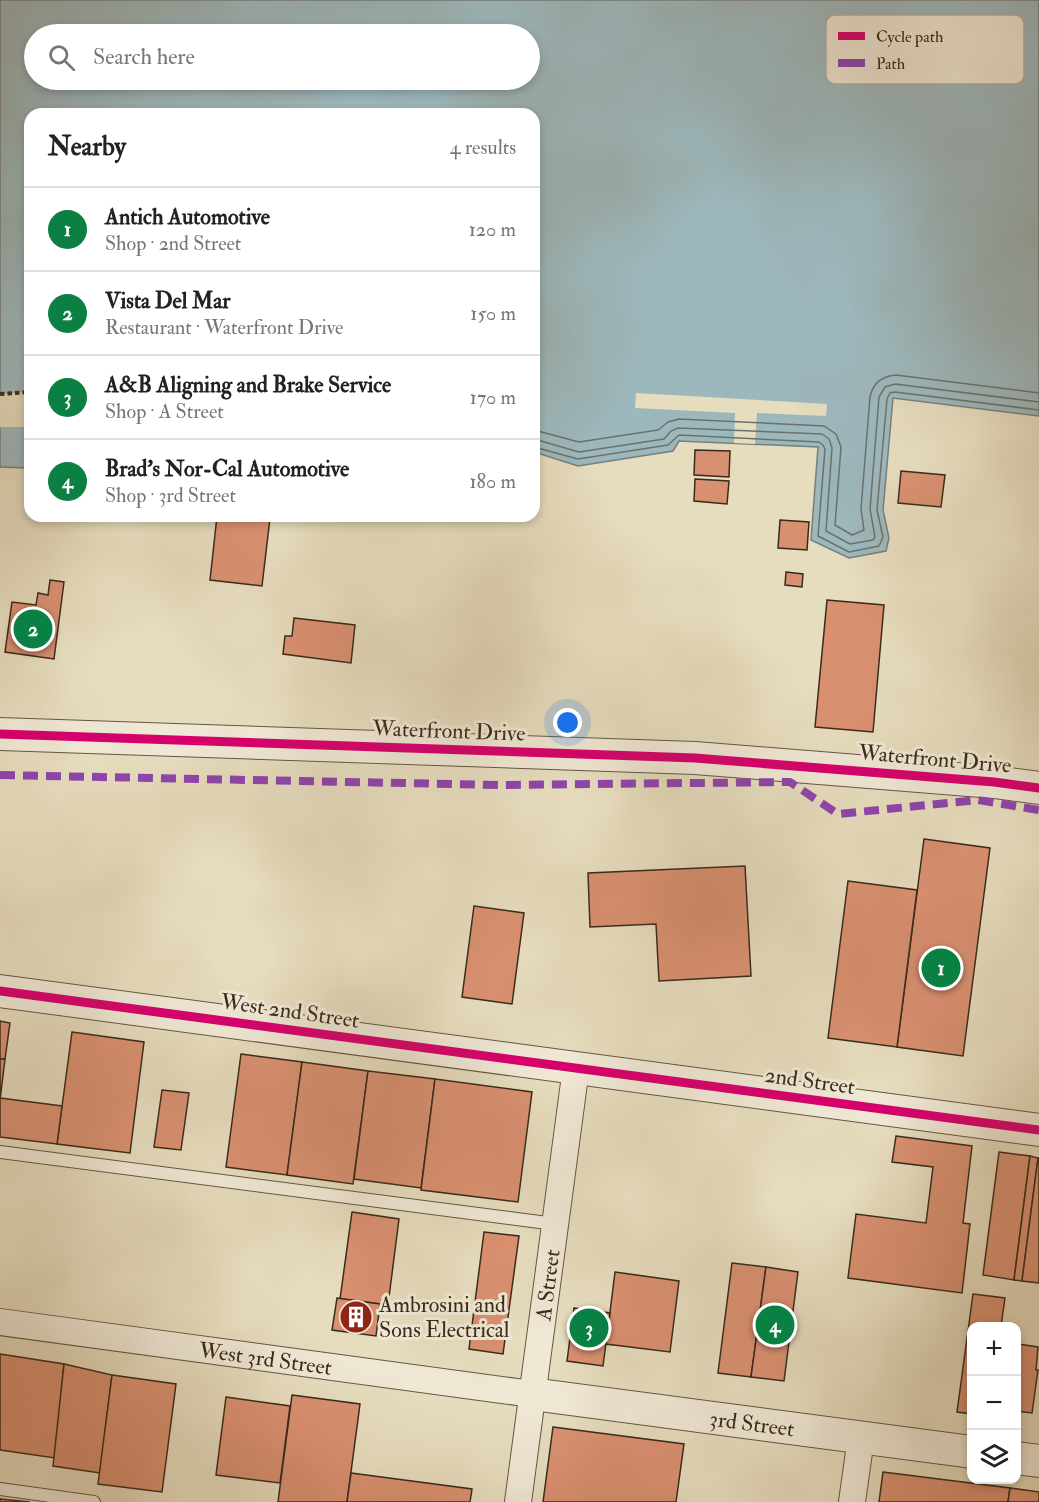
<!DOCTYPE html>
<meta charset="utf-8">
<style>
:root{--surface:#fff;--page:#f2f2f2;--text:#222;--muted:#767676;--line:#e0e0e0;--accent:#0b8043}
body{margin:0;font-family:"IM FELL Double Pica",serif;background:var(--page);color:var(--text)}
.controls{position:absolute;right:18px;bottom:18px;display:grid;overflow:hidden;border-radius:12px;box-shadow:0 3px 9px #0003}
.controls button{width:54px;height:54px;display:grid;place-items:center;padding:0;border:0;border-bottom:2px solid var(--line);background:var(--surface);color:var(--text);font:30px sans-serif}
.you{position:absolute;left:568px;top:723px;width:21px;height:21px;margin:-15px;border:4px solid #fff;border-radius:50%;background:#1a73e8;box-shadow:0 0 0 9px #1a73e833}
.badge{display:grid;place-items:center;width:39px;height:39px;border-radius:50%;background:var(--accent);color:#fff;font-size:20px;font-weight:700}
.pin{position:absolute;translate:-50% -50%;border:3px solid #fff;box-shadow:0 2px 6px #0006}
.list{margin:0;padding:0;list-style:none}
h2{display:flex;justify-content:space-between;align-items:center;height:78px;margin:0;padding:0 24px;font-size:26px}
h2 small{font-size:20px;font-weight:400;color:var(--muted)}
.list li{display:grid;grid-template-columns:39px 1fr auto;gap:18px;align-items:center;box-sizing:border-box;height:84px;padding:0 24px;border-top:2px solid var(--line)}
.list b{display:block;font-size:22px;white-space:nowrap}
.list p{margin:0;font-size:20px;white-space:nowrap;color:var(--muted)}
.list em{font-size:20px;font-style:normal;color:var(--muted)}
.icon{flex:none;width:33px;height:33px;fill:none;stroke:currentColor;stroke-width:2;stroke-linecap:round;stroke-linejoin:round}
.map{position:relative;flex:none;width:1039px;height:1502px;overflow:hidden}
.search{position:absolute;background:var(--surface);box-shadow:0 3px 9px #0003;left:24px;top:24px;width:516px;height:66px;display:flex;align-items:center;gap:15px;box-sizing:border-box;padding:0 21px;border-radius:33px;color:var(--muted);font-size:22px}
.panel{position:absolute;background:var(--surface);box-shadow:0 3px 9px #0003;left:24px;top:108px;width:516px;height:414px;border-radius:18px}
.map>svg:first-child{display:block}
.water{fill:#9db8bd;stroke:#75807c;stroke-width:1.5;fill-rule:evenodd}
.pier{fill:#e6dcbe}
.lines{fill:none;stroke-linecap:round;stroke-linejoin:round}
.shore{stroke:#6b726c;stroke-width:1.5}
.building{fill:#d99071;stroke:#392b1a;stroke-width:1.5}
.service-casing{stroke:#645743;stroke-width:14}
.minor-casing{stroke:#645743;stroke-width:28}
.tertiary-casing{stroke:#645743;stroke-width:34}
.path{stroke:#392b1a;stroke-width:4;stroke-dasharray:4.5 3;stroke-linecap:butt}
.service{stroke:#efe8d5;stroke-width:12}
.minor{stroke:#efe8d5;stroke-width:26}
.tertiary{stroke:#efe8d5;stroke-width:32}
.quiet{stroke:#8e44ad;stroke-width:8;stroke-dasharray:15 8;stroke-linecap:butt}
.cycleway-casing{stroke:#efe8d5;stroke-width:13}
.cycleway{stroke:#d6006c;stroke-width:9}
.labels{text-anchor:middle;stroke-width:6;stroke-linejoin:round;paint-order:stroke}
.street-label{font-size:22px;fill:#392b1a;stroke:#efe8d5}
.poi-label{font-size:22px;fill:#392b1a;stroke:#efe8d5;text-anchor:start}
.key{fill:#efe8d5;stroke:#b8af9d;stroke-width:1.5}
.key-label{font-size:16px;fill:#392b1a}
</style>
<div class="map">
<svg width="1039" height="1502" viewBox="0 0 1039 1502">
<rect width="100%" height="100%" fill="#e6dcbe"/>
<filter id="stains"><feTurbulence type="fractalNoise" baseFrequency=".00333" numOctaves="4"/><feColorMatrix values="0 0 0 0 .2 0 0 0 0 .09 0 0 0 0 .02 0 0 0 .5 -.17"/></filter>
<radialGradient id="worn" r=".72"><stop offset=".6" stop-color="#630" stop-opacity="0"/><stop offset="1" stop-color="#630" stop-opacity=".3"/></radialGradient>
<path class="water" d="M0,0h1039v416l-146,-18 -10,112 6,28 -3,13 -37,7 -38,-18 7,-93 -139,-6 -6,10 -95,15 -44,-14v-338h-504v354l-30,-1zM34,34h496v46h-496z"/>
<g class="pier">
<path d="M30,392v35h-30v-33z"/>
<path d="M636,393l191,11 -1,12 -69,-3 -2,31 -21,-1 1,-30 -100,-5z"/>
</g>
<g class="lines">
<g class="shore">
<path d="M534,430l45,12 79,-12 10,-8 11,-3 145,7 12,8 5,13 -6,78 17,10 12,-5 -3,-21 9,-112c3,-14 12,-21 26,-22l143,18"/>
<path d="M534,439l45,13 85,-13 7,-8 7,-3 144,6 7,5 3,9 -6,83 24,13 23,-4 2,-3 -5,-28 9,-112 6,-10 10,-3 144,18"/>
<path d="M534,447l44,12 90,-14 11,-10 140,7 4,3 2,4 -7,87 31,16 30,-6 4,-9 -6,-27 10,-111 3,-6 5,-1 144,18"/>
</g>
</g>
<g class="building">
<path d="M695,450l35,1 -1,26 -35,-2z"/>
<path d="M901,471l44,4 -4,32 -43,-4z"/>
<path d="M695,479l34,2 -2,23 -33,-3z"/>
<path d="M217,516l53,2 -8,68 -52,-6z"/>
<path d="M780,520l29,2 -2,28 -29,-2z"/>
<path d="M786,572l17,2 -1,13 -17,-2z"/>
<path d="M50,580l14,2 -10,77 -49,-7 7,-50 24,3 2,-12 10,2z"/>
<path d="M827,600l57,5 -11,127 -58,-5z"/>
<path d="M294,618l61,7 -4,38 -68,-9 2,-18h7z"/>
<path d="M924,839l66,9 -27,208 -66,-9z"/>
<path d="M745,866l6,110 -92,5 -3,-57 -66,3 -2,-54z"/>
<path d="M848,881l69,9 -20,157 -69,-9z"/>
<path d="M474,906l50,7 -12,91 -50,-7z"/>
<path d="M0,1021l10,2 -5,36h-5z"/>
<path d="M72,1032l72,10 -14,111 -73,-9z"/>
<path d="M241,1054l61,8 -15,113 -61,-8z"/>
<path d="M0,1059h5l-5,41z"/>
<path d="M302,1062l66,9 -15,113 -66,-9z"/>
<path d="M368,1071l67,8 -14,109 -67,-9z"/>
<path d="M435,1079l97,13 -14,110 -97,-12z"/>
<path d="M162,1090l27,3 -8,57 -27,-3z"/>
<path d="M0,1098l62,8 -5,38 -57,-7z"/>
<path d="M896,1136l76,10 -9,77 7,1 -8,69 -114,-15 8,-64 70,9 7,-56 -41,-5z"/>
<path d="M999,1152l31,4 -16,124 -31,-5z"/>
<path d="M1030,1156l8,2 -16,123 -8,-1z"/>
<path d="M1038,1158h1v125l-17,-2z"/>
<path d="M352,1212l47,7 -11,86 -48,-6z"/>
<path d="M484,1232l35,4 -16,118 -34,-5z"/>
<path d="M732,1263l34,4 -15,110 -33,-4z"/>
<path d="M766,1267l32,5 -14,109 -33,-4z"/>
<path d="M615,1272l64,9 -9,71 -64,-8z"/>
<path d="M973,1294l32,4 -4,28h-29v88l-15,-2z"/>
<path d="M337,1298l43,6 -4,32 -44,-6z"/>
<path d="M574,1308l36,5 -7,53 -36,-5z"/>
<path d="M1018,1344l20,3 -2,23h2l-6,43 -16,-2z"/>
<path d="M0,1354l64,10 -9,94 -55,-8z"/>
<path d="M64,1364l48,11 -12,98 -47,-7z"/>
<path d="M112,1375l64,9 -14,108 -64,-8z"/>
<path d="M292,1395l68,9 -13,98h-69z"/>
<path d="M226,1397l64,9 -10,77 -64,-8z"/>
<path d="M553,1427l131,17 -8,58h-133z"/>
<path d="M883,1472l127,16 -2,14h-129z"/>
<path d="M351,1473l121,16 -2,13h-123z"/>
<path d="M1010,1488l29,4v10h-31z"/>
<path d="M0,1499l30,3h-30z"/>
</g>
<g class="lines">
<defs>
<g id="service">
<path d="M0,1152l555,72"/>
<path d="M0,1489l94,13"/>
</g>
<g id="minor">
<path id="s1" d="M0,1322l532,72"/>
<path id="s2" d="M518,1502l58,-434"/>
<path d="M852,1502l9,-64"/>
</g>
<g id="tertiary">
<path d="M0,734l695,24 299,24 45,6"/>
<path d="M0,991l1039,139"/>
<path id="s3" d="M532,1394l440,58"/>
<path d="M1016,1458l23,3"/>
</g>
</defs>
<use href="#service" class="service-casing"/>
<use href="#minor" class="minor-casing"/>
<use href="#tertiary" class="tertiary-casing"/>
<path class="path" d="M0,394l30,-2"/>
<use href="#service" class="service"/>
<use href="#minor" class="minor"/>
<use href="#tertiary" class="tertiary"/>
<path class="quiet" d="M0,775l501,10 289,-3 48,32 140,-14 61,10"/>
<defs>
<g id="cycleway">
<path d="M0,734l695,24 299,24 45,6"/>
<path d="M0,991l1039,139"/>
</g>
</defs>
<use href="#cycleway" class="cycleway-casing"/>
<use href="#cycleway" class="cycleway"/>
</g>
<defs>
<symbol id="building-disc" viewBox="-11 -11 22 22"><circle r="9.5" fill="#8f2418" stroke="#efe8d5"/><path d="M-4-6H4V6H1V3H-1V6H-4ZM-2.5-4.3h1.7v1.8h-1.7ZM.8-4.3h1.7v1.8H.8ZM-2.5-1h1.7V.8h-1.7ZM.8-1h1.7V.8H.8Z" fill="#fff"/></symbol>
</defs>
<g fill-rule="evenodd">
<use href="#building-disc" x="337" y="1298" width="38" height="38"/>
</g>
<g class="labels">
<g class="street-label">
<text transform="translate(449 730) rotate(2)" y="8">Waterfront Drive</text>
<text transform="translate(935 758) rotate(5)" y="8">Waterfront Drive</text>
<text transform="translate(290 1010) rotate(8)" y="8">West 2nd Street</text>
<text transform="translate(810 1080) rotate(8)" y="8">2nd Street</text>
<text dy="8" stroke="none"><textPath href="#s2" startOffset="219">A Street</textPath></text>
<text dy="8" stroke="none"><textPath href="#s1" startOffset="268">West 3rd Street</textPath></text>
<text dy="8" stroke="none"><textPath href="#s3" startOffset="222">3rd Street</textPath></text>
</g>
<g class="poi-label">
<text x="379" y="1312">Ambrosini and<tspan x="379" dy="25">Sons Electrical</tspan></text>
</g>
</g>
<rect x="826" y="15" width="198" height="69" rx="9" class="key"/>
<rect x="838" y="32" width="27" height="8" fill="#d6006c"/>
<rect x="838" y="59" width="27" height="8" fill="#8e44ad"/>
<g class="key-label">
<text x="876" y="42">Cycle path</text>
<text x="876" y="69">Path</text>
</g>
<rect width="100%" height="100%" filter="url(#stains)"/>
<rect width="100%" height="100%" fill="url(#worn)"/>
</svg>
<div class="controls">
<button>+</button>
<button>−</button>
<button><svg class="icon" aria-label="layers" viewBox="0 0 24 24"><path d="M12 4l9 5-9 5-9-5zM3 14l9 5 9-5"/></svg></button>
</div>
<div class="you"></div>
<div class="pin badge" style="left:941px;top:968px">1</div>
<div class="pin badge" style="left:33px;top:629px">2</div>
<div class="pin badge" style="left:589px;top:1328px">3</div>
<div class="pin badge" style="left:775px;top:1325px">4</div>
<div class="search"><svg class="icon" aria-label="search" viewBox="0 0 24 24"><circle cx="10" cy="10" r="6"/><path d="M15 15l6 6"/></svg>Search here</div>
<section class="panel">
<h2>Nearby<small>4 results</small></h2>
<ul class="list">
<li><span class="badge">1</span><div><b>Antich Automotive</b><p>Shop · 2nd Street</p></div><em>120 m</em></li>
<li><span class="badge">2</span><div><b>Vista Del Mar</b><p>Restaurant · Waterfront Drive</p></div><em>150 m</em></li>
<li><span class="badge">3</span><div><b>A&amp;B Aligning and Brake Service</b><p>Shop · A Street</p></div><em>170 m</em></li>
<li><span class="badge">4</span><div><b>Brad's Nor-Cal Automotive</b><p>Shop · 3rd Street</p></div><em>180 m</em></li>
</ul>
</section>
</div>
